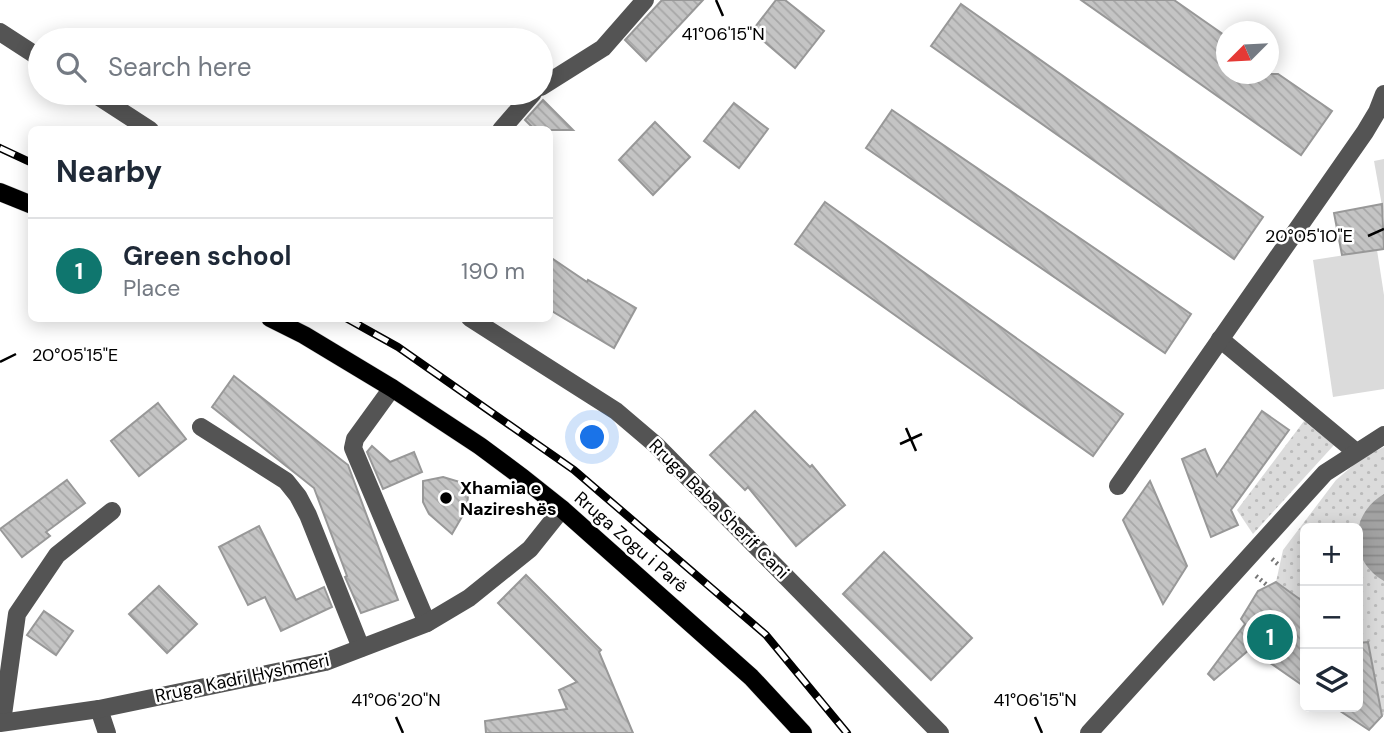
<!DOCTYPE html>
<meta charset="utf-8">
<style>
:root{--surface:#fff;--page:#f2f2f3;--text:#1f2937;--muted:#747a83;--line:#e0e1e3;--accent:#0f766e}
body{margin:0;font-family:"DM Sans",sans-serif;background:var(--page);color:var(--text)}
.controls{position:absolute;right:21px;bottom:21px;display:grid;overflow:hidden;border-radius:10px;box-shadow:0 4px 18px #0003}
.controls button{width:63px;height:63px;display:grid;place-items:center;padding:0;border:0;border-bottom:2px solid var(--line);background:var(--surface);color:var(--text);font:35px sans-serif}
.compass{position:absolute;left:1216px;top:21px;width:63px;height:63px;border-radius:50%;background:var(--surface);box-shadow:0 4px 18px #0003;rotate:246deg}
.you{position:absolute;left:593px;top:438px;width:24px;height:24px;margin:-18px;border:5px solid #fff;border-radius:50%;background:#1a73e8;box-shadow:0 0 0 10px #1a73e833}
.badge{display:grid;place-items:center;width:46px;height:46px;border-radius:50%;background:var(--accent);color:#fff;font-size:23px;font-weight:700}
.pin{position:absolute;translate:-50% -50%;border:4px solid #fff;box-shadow:0 2px 7px #0006}
.list{margin:0;padding:0;list-style:none}
h2{display:flex;justify-content:space-between;align-items:center;height:91px;margin:0;padding:0 28px;font-size:30px}
h2 small{font-size:23px;font-weight:400;color:var(--muted)}
.list li{display:grid;grid-template-columns:46px 1fr auto;gap:21px;align-items:center;box-sizing:border-box;height:105px;padding:0 28px;border-top:2px solid var(--line)}
.list b{display:block;font-size:26px;white-space:nowrap}
.list p{margin:0;font-size:23px;white-space:nowrap;color:var(--muted)}
.list em{font-size:23px;font-style:normal;color:var(--muted)}
.icon{flex:none;width:38px;height:38px;fill:none;stroke:currentColor;stroke-width:2;stroke-linecap:round;stroke-linejoin:round}
.map{position:relative;flex:none;width:1384px;height:733px;overflow:hidden}
.search{position:absolute;background:var(--surface);box-shadow:0 4px 18px #0003;left:28px;top:28px;width:525px;height:77px;display:flex;align-items:center;gap:18px;box-sizing:border-box;padding:0 24px;border-radius:38px;color:var(--muted);font-size:26px}
.panel{position:absolute;background:var(--surface);box-shadow:0 4px 18px #0003;left:28px;top:126px;width:525px;height:196px;border-radius:10px}
.map>svg:first-child{display:block}
.green{fill:url(#green-dots)}
.pitch{fill:#dbdbdb}
.water{fill:url(#water-rules)}
.building{fill:url(#building-back-hatch);stroke:#989898;stroke-width:2}
.lines{fill:none;stroke-linecap:round;stroke-linejoin:round}
.major-casing{stroke:#dbdbdb;stroke-width:19}
.path{stroke:#767676;stroke-width:4.5;stroke-dasharray:2 3.5;stroke-linecap:butt}
.minor{stroke:#545454;stroke-width:18}
.major{stroke:#000;stroke-width:18}
.rail-casing{stroke:#000;stroke-width:8}
.rail{stroke:#fff;stroke-width:5;stroke-dasharray:16;stroke-linecap:butt}
.ticks{fill:none;stroke:#000;stroke-width:2.5}
.poi-dot{fill:#000;stroke:#fff;stroke-width:2.5}
.labels{text-anchor:middle;stroke-width:5;stroke-linejoin:round;paint-order:stroke}
.poi-label{font-size:18px;font-weight:bold;fill:#000;stroke:#fff;text-anchor:start}
.street-label{font-size:18px;fill:#000;stroke:#fff}
.ticks-label{font-size:18px;text-anchor:middle;fill:#000;stroke:#fff;stroke-width:5;stroke-linejoin:round;paint-order:stroke}
</style>
<div class="map">
<svg width="1384" height="733" viewBox="0 0 1384 733">
<defs>
<pattern id="green-dots" width="8" height="8" patternUnits="userSpaceOnUse" patternTransform="scale(1.75)"><rect width="8" height="8" fill="#dbdbdb"/><path d="M2 2h.1M6 6h.1" fill="none" stroke="#bababa" stroke-width="1.8" stroke-linecap="round"/></pattern>
<pattern id="water-rules" width="6" height="5" patternUnits="userSpaceOnUse" patternTransform="scale(1.75)"><rect width="6" height="5" fill="#a2a2a2"/><path d="M0 2.5h6" fill="none" stroke="#8a8a8a"/></pattern>
<pattern id="building-back-hatch" width="6" height="6" patternUnits="userSpaceOnUse" patternTransform="scale(1.75)"><rect width="6" height="6" fill="#c4c4c4"/><path d="M-1 5l2 2M0 0l6 6M5-1l2 2" fill="none" stroke="#a7a7a7"/></pattern>
</defs>
<rect width="100%" height="100%" fill="#fff"/>
<g class="green">
<path d="M1304,421l30,24 -81,89 -16,-24z"/>
<path d="M1384,447v268l-2,1 -12,-67 -12,-8v-113h-53v75l-29,-21 7,-32 53,-70 27,-23z"/>
</g>
<g class="pitch">
<path d="M1384,159v58l-10,-56z"/>
<path d="M1377,250l7,45v94l-51,8 -20,-137z"/>
</g>
<path class="water" d="M1384,494v87c-36,-20 -35,-67 0,-87z"/>
<g class="building">
<path d="M662,0h41l-57,61 -21,-21z"/>
<path d="M776,0h9l39,31 -29,37 -43,-37z"/>
<path d="M1081,0h93l53,37v37h51l54,37 -31,44z"/>
<path d="M961,4l302,213 -29,42 -303,-213z"/>
<path d="M543,100l30,30h-38l-10,-10z"/>
<path d="M734,103l34,26 -29,39 -35,-27z"/>
<path d="M892,110l299,204 -26,39 -299,-205z"/>
<path d="M655,122l35,35 -37,38 -34,-35z"/>
<path d="M825,202l298,212 -30,42 -298,-212z"/>
<path d="M1382,204l2,45 -42,6 -8,-42z"/>
<path d="M550,257l37,25 1,-2 48,28 -22,40 -64,-38z"/>
<path d="M234,376l114,89 50,135 -37,13 -16,-36 2,-1 -33,-88 -102,-81z"/>
<path d="M158,403l28,36 -47,37 -28,-35z"/>
<path d="M755,411l55,56 2,-2 33,40 -49,41 -48,-59 -3,3 -35,-35z"/>
<path d="M1262,411l27,19 -58,80 7,15 -27,12 -29,-78 23,-10 12,27z"/>
<path d="M372,446l18,16 24,-10 8,20 -39,17 -16,-37z"/>
<path d="M443,477l17,5 8,13 -1,13 -15,26 -23,-20 -6,-12v-21z"/>
<path d="M67,480l18,23 -39,29 4,4 -28,21 -22,-28z"/>
<path d="M1150,481l37,85 -24,38 -40,-84z"/>
<path d="M259,526l37,74 28,-13 8,20 -51,24 -16,-34 -17,8 -29,-58z"/>
<path d="M884,552l88,86 -41,42 -88,-86z"/>
<path d="M526,575l75,75 -2,2 34,81h-147l-1,-12 82,-12 -8,-19 18,-8 -79,-79z"/>
<path d="M1276,582l29,21v84l-55,-38 -36,31 -6,-6 37,-50 -4,-5 17,-28z"/>
<path d="M159,586l38,38 -30,29 -38,-39z"/>
<path d="M44,611l29,20 -17,24 -29,-20z"/>
<path d="M1368,642l14,74 -13,14 -35,-23h24v-64z"/>
</g>
<g class="lines">
<defs>
<g id="major">
<path d="M0,192l32,13"/>
<path d="M270,318l34,17 88,53 88,58 43,32 39,31 189,168 52,56"/>
</g>
</defs>
<use href="#major" class="major-casing"/>
<g class="path">
<path d="M1272,559l8,7"/>
<path d="M1256,576l12,10"/>
</g>
<g class="minor">
<path d="M0,32l40,26"/>
<path d="M541,87l62,-39 42,-48"/>
<path d="M93,93l57,37"/>
<path d="M501,130l32,-37"/>
<path d="M470,318l146,93 40,34 284,288"/>
<path d="M1220,339l136,113"/>
<path d="M392,388l-37,51 -2,9 74,175"/>
<path d="M201,427l85,54 12,15 10,19 53,133"/>
<path d="M1118,486l247,-354 12,-20 7,-18"/>
<path d="M99,709l8,24"/>
<path d="M2,722l15,-108 40,-59 55,-44"/>
<path d="M0,723l99,-14 226,-47 102,-39 42,-25 61,-49 32,-40"/>
<path d="M1089,733l236,-260 59,-38"/>
</g>
<use href="#major" class="major"/>
<defs>
<g id="rail">
<path d="M0,148l32,15"/>
<path d="M346,318l52,29 176,123 192,165 81,98"/>
</g>
</defs>
<use href="#rail" class="rail-casing"/>
<use href="#rail" class="rail"/>
</g>
<path class="ticks" d="M716,0l7,16M1368,236l16,-7M0,362l16,-8M906,428l10,23M900,444l22,-10M396,717l7,16M1035,717l7,16"/>
<circle class="poi-dot" cx="446" cy="498" r="7"/>
<g class="labels">
<g class="poi-label">
<text x="460" y="494">Xhamia e<tspan x="460" dy="21">Nazireshës</tspan></text>
</g>
<g class="street-label">
<text transform="translate(719 509) rotate(45)" y="6">Rruga Baba Sherif Cani</text>
<text transform="translate(631 542) rotate(41)" y="6">Rruga Zogu i Parë</text>
<text transform="translate(242 678) rotate(-12)" y="6">Rruga Kadri Hyshmeri</text>
</g>
</g>
<g class="ticks-label">
<text x="723" y="40">41°06'15"N</text>
<text x="1309" y="242">20°05'10"E</text>
<text x="75" y="361">20°05'15"E</text>
<text x="396" y="706">41°06'20"N</text>
<text x="1035" y="706">41°06'15"N</text>
</g>
</svg>
<div class="controls">
<button>+</button>
<button>−</button>
<button><svg class="icon" aria-label="layers" viewBox="0 0 24 24"><path d="M12 4l9 5-9 5-9-5zM3 14l9 5 9-5"/></svg></button>
</div>
<svg class="compass" viewBox="-18 -18 36 36"><path d="M0-13l5 13h-10z" fill="#e53935"/><path d="M0 13l5-13h-10z" fill="#747a83"/></svg>
<div class="you"></div>
<div class="pin badge" style="left:1270px;top:637px">1</div>
<div class="search"><svg class="icon" aria-label="search" viewBox="0 0 24 24"><circle cx="10" cy="10" r="6"/><path d="M15 15l6 6"/></svg>Search here</div>
<section class="panel">
<h2>Nearby<small></small></h2>
<ul class="list">
<li><span class="badge">1</span><div><b>Green school</b><p>Place</p></div><em>190 m</em></li>
</ul>
</section>
</div>
